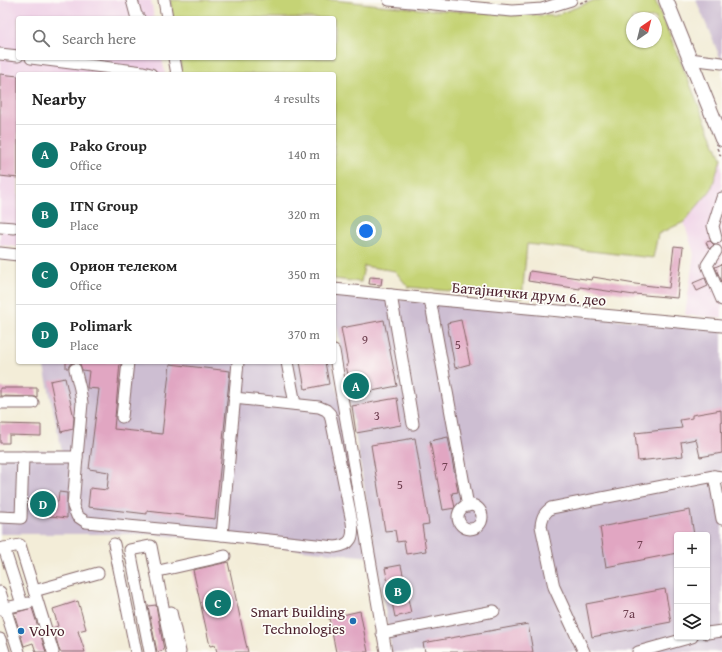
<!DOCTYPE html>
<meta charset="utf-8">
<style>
:root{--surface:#fff;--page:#f2f2f2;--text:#222;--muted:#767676;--line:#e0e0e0;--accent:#0f766e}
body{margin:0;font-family:"Gentium Book Plus",serif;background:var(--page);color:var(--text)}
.controls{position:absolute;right:12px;bottom:12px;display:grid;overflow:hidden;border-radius:4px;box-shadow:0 1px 3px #0004}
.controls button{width:36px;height:36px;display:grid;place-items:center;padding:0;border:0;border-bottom:1px solid var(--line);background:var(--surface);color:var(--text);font:20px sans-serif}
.compass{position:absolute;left:626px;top:12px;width:36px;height:36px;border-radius:50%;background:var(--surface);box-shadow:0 1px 3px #0004;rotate:35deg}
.you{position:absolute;left:366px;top:231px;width:14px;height:14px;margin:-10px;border:3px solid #fff;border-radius:50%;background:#1a73e8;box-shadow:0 0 0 6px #1a73e833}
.badge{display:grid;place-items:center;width:26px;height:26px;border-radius:50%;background:var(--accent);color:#fff;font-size:13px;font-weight:700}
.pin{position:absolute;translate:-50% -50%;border:2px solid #fff;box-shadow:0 1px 4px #0006}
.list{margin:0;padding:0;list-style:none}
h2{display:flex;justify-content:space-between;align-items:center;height:52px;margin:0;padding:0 16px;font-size:17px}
h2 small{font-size:13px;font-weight:400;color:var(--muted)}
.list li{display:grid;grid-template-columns:26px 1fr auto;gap:12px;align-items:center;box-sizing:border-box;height:60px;padding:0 16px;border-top:1px solid var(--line)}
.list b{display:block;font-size:15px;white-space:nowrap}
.list p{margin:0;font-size:13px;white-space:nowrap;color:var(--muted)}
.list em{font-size:13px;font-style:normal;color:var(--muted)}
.icon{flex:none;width:22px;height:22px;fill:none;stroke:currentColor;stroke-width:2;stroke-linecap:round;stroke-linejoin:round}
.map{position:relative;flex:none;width:722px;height:652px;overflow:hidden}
.search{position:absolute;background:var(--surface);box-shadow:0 1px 3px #0004;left:16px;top:16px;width:320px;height:44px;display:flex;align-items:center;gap:10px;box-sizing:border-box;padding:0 14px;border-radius:4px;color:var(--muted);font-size:15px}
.panel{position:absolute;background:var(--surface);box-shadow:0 1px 3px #0004;left:16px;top:72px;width:320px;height:292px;border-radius:4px}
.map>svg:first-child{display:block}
.built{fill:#efd0e6}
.industrial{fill:#cdbed2;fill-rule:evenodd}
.green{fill:#c5d374;stroke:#887950;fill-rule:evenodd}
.building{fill:#e1a6c2}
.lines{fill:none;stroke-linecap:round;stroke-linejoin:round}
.minor-casing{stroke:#856768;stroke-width:13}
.major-casing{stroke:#856768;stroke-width:16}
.path{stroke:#856768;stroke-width:1.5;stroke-dasharray:3 3;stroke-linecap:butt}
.minor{stroke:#fff;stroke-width:11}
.major{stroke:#fff;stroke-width:14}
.poi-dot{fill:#1f6fb2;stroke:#fdfcf7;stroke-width:1.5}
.labels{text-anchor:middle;stroke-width:3.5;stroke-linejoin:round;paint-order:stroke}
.number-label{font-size:13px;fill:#704151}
.street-label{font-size:15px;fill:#4a1f2b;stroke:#fdfcf7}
.poi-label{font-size:15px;fill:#4a1f2b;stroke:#fdfcf7;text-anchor:end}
</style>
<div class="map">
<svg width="722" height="652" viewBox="0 0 722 652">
<rect width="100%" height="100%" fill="#fdfcf7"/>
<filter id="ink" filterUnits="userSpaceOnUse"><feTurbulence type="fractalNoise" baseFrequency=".025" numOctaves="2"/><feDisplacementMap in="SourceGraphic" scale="8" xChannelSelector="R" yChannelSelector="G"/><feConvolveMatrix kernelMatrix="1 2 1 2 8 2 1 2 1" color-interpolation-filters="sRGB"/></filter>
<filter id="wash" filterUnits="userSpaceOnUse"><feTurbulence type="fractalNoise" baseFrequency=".012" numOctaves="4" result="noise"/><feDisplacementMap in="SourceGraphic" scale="16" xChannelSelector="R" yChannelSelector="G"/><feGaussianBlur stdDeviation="0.9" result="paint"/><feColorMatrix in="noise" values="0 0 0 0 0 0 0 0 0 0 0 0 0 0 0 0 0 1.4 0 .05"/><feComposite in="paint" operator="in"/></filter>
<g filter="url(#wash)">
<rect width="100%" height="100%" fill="#f3edd8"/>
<g class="built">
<path d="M0,0h151l3,18h-136v40h144l3,16h-147v173l-18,-2z"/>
<path d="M721,159l1,4v155l-37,-3 9,-61 -10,-32 27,-32z"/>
</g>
<g class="industrial">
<path d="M696,0h26v62z"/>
<path d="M334,293l388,36v323h-330l-58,-343zM677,535h30v102h-30z"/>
<path d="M43,362h289l38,195 -220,-23h-150v-84l62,1z"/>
</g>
<path class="green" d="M170,0h163l86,9 135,7 41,-16h60l66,159 -10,31 -27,32 -26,12 -5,24 -126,-14 -5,54 -114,-11 -13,-16 -31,-5 -3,16 -27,-3v-205h-152l-2,-16h154v-40h-161zM632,18h24v24h-24z"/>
<g id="blocks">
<g class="building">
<path d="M0,74l18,2v102l-18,-2z"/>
<path d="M710,241l4,4 -5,4 -3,-7z"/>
<path d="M674,246l9,1 -6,51 -43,-4v1l-54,-8v2l-52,-8 2,-10 62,9 1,-3 42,7 34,4z"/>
<path d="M722,264v18l-7,-15z"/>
<path d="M370,277l12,1 -1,7 -12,-1z"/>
<path d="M705,278l3,8 -11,5 -4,-8z"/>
<path d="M384,320l13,66 -45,9 -6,-30h2l-7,-37z"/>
<path d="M461,320l9,44 -15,4 -8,-45z"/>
<path d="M66,362h54l-6,67 48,5 8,-70 60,7 -15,148 -68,-8v3l-59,-7 2,-19 17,2 2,-18 -20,-3 10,-80 -12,-1 2,-17 -7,-1 -2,-6 -3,-2 -7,2 -2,4h-2z"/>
<path d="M300,362h25l4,22 -24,5z"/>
<path d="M65,378l9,40 -1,11 -12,3 -11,-51z"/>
<path d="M0,388h37v9l-37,-1z"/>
<path d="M397,398l4,27 -45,8 -4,-27z"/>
<path d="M721,410l1,43 -22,4 -4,-18 -15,3 2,14 -45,5 -3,-28 47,-5 -2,-8 12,-2v-3z"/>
<path d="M0,424l41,1v11l-32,-1v8h-9z"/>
<path d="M448,437l10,55 -6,1 3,15 -12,2 -13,-69z"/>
<path d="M415,438l14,86 -7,1 4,26 -20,3 -2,-13 -7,1 -2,-12 -10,1 -14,-86z"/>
<path d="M59,492l8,1v25l-32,-4 2,-14 21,2z"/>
<path d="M690,510l4,25h-17v18l-71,14 -6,-40z"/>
<path d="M228,562l17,78 3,12h-31l-2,-7 -5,1 -17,-76z"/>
<path d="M401,565l10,48 -16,4 -10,-49z"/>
<path d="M665,589l6,33 -79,15 -6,-33z"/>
<path d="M78,601l8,28 -8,2 7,21h-25l-7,-24 5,-2 -5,-17z"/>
<path d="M156,605l8,45 -7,2 -9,-46z"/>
<path d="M32,608l14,44h-10l-3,-9 -9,3 -10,-33z"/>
<path d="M360,611l8,41h-32l-7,-34z"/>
<path d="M528,624l5,28h-108l-2,-9z"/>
</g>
</g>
</g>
<g filter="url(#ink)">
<use href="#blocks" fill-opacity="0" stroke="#856768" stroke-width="1"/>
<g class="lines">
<defs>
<g id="minor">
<path d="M132,0l4,15 3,3"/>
<path d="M164,0l3,18"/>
<path d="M389,0l123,11 30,-2 29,-9"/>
<path d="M0,54l18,2"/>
<path d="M31,58l112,14 8,2"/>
<path d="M174,58l3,16"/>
<path d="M689,59l33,4"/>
<path d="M0,227l14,1"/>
<path d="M716,238l-3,-12 9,-28"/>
<path d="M716,251l-9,14 15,35"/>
<path d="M0,253l18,2"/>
<path d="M334,289l96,10 292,27"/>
<path d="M391,295l22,129"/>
<path d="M430,299l38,207"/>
<path d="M334,351l52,301"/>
<path d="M287,362l8,42"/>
<path d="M0,403h33"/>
<path d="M122,417l6,-55"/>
<path d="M0,457h77l5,-54 -2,-14 -5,-20"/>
<path d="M77,457l-4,49 4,10 9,6 136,13 16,-173"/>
<path d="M714,476l8,43"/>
<circle cx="470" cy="517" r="12"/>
<path d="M0,517l21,1 2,-61"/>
<path d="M222,535l113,12c17,-2 19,-10 17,-25l-22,-108 -4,-4 -7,-3 -85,-9"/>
<path d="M114,544l22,108"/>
<path d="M4,548l18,56"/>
<path d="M0,549l20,-4 33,107"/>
<path d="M163,570l62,-14"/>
<path d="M34,591l64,-18"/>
<path d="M0,592l5,16 23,-5"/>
<path d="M0,609l5,-1 14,44"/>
<path d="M171,612l9,40"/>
<path d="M382,633l112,-22"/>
<path d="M707,633l15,-2"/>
<path d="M0,639l4,13"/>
<path d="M150,652l-20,-102 21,-4 21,106"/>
<path d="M584,652l-30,-65 -13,-61c1,-9 3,-13 10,-18l163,-32 8,1"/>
<path d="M638,652l54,-15"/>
</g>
<path id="major" d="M666,0l56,139"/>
</defs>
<use href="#minor" class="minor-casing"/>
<use href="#major" class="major-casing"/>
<g class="path">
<path d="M580,3l8,-3"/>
<path d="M717,148l5,11"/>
</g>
<use href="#minor" class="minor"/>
<use href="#major" class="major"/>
</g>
</g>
<g class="poi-dot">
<circle cx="353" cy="621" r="4"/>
<circle cx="21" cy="631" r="4"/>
</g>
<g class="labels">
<g class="number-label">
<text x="365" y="344">9</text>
<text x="458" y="349">5</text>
<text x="377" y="420">3</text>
<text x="445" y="471">7</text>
<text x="400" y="489">5</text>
<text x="640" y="549">7</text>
<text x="629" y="618">7a</text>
</g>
<g class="street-label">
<text transform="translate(529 294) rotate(5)" y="5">Батајнички друм 6. део</text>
</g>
<g class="poi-label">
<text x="345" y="617">Smart Building<tspan x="345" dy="17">Technologies</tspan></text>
<text x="29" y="636" text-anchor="start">Volvo</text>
</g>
</g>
</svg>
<div class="controls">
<button>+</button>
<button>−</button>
<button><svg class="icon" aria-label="layers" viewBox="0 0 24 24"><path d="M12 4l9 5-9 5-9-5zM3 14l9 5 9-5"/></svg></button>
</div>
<svg class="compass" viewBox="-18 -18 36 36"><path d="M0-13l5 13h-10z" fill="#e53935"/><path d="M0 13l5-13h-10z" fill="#767676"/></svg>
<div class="you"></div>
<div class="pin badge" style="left:356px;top:386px">A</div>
<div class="pin badge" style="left:398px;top:591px">B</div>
<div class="pin badge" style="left:218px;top:603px">C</div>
<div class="pin badge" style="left:43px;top:504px">D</div>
<div class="search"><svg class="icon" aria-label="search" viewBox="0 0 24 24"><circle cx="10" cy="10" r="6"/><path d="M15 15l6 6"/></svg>Search here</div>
<section class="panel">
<h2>Nearby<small>4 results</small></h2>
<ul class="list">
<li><span class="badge">A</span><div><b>Pako Group</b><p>Office</p></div><em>140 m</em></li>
<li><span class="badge">B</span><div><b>ITN Group</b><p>Place</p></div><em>320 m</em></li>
<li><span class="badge">C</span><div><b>Орион телеком</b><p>Office</p></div><em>350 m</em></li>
<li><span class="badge">D</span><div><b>Polimark</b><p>Place</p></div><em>370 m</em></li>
</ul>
</section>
</div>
